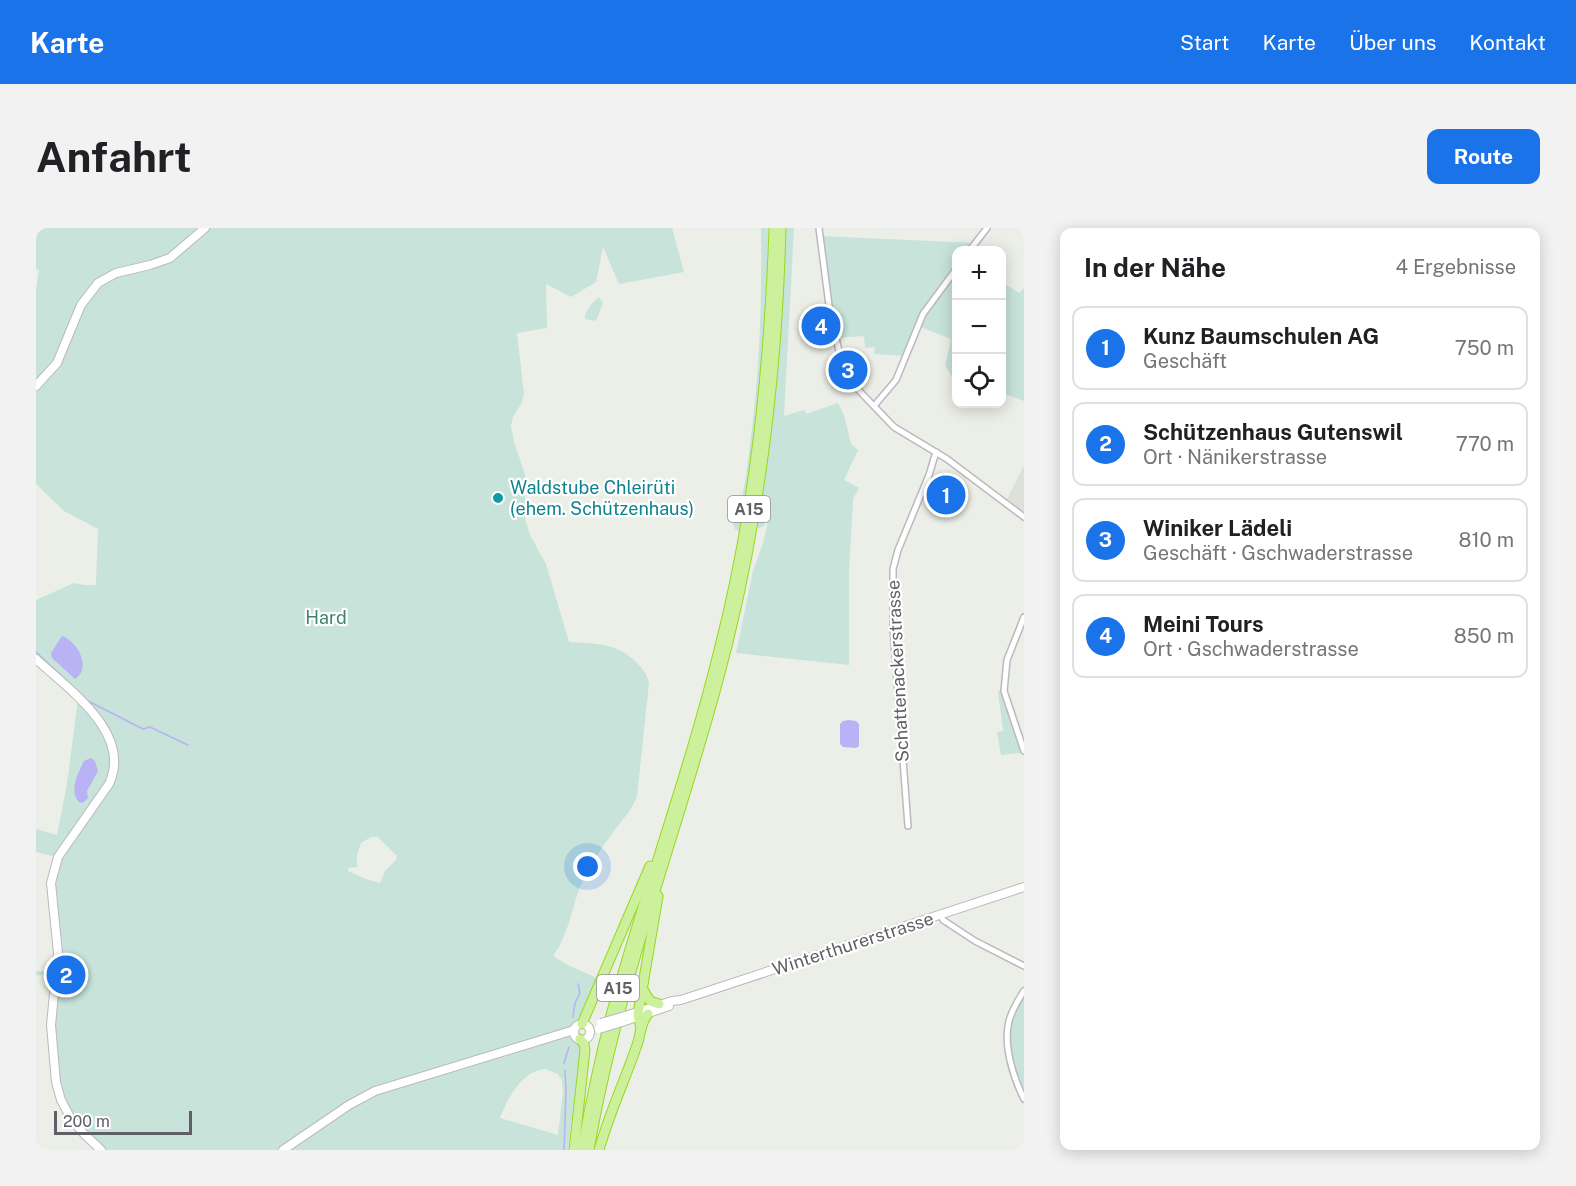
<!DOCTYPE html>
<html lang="de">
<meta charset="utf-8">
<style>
:root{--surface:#fff;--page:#f2f2f2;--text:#202124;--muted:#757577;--line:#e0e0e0;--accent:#1a73e8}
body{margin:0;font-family:"Public Sans",sans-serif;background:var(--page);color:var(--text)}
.controls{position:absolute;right:18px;top:18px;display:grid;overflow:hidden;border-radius:12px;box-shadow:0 3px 15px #0003}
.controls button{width:54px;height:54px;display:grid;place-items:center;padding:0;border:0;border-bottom:2px solid var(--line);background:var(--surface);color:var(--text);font:30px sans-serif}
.scale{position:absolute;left:18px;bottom:15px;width:138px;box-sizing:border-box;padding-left:6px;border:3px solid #605f66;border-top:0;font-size:16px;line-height:21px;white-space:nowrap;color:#605f66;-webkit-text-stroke:4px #fff;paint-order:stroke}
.you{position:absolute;left:552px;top:639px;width:21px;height:21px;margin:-15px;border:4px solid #fff;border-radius:50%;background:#1a73e8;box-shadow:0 0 0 9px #1a73e833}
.badge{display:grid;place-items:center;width:39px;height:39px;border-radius:50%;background:var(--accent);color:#fff;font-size:20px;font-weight:700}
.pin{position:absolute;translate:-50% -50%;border:3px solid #fff;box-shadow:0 2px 6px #0006}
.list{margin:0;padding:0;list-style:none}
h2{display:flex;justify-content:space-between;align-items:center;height:78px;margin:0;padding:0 24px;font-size:26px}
h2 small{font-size:20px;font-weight:400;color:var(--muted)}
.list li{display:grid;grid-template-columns:39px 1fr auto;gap:18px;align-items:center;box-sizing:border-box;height:84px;margin:0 12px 12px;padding:0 12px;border:2px solid var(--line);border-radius:12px}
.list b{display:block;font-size:22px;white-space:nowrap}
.list p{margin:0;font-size:20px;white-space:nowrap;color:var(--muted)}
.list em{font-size:20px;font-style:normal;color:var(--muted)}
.icon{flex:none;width:33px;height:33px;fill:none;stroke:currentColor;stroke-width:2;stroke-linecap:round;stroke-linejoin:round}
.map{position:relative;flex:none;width:988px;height:922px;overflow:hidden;border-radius:12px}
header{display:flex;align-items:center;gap:36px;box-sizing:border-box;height:84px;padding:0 30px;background:var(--accent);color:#fff}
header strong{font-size:28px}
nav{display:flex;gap:33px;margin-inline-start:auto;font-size:21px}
.intro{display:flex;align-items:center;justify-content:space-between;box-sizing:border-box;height:144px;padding:0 36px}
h1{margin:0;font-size:42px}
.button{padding:15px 27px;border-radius:12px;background:var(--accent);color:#fff;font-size:21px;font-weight:700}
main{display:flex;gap:36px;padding:0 36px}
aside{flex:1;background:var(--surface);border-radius:12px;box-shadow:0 3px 15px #0003}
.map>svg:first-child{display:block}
.education{fill:#dde1d9}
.green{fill:#c7e3da;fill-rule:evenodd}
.water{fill:#b9b2f4}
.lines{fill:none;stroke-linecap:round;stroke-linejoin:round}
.stream{stroke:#b9b2f4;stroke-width:1.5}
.street-casing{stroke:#bbb9bf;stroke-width:8}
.secondary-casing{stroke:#bab8bf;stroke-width:10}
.highway-casing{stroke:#95d91d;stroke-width:11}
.street{stroke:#fff;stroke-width:5}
.secondary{stroke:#fff;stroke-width:8}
.highway{stroke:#cdf09d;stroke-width:9}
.secondary-bridge-casing{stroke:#bab8bf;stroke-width:10;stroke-linecap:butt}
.secondary-bridge{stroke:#fff;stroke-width:8}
.culture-dot{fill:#0f9aa8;stroke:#fff;stroke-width:2}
.labels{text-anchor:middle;stroke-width:4.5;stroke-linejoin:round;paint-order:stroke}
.shield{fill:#fff;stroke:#908f94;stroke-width:1.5}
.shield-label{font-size:16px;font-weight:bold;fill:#605f66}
.culture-label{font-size:18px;fill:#0d838f;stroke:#fff;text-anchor:start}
.park-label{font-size:18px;fill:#418270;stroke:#fff}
.street-label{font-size:18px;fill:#605f66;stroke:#fff}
</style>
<header>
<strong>Karte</strong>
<nav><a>Start</a><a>Karte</a><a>Über uns</a><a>Kontakt</a></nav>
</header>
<div class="intro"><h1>Anfahrt</h1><a class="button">Route</a></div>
<main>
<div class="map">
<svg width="988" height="922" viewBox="0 0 988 922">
<rect width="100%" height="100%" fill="#ecefe7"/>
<path class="education" d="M988,237v52l-19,-14z"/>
<g class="green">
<path d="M0,0h636l12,44 -65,12 -16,-37 -7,35 -25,15 -25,-13 1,44 -30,5 7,61 -2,8 -9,15 -2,9 3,16 11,32v45l5,16 16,29 23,78c27,2 48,0 68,21 6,6 10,12 12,20l-12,113c-5,13 -12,21 -20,31 -12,16 -24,33 -33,51 -12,24 -14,56 -31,78l15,9 31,14 -19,42 -7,5 2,2v7l5,4v9l-12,102h-467l-40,-50 -10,-62 6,-62 -21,-1v-4l21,1 -5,-77 5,-38 -21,-5v-23l21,6 10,-51 11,-85 -42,-40v-59l38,-17 10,2h12l2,-56 -34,-18 -28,-27v-194l3,-20 -3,-1zM335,609h7l19,19 -1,4 -11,11 -5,12 -14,-4 -18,-8v-3l9,-1v-13l4,-11zM509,841l13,5 4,6 1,11 -5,44 -58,-17c7,-19 22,-47 45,-49z"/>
<path d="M725,0h7c0,101 -12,201 -27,301l-2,2 -4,-2 -2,-5c11,-25 14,-53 17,-80 10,-72 12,-144 11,-216z"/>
<path d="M749,0h9l-10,188 20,-6 2,4 32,-11 6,12 7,29 7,6 -14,30 15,8 -6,11 -4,74v92l-113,-12 17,-82 10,-28 6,-26 -1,-3 -4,12 -7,3c16,-100 22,-200 28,-301z"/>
<path d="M784,8l156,7 -2,2 5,5h-22l-1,133c-4,-5 -6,-11 -11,-17l6,-27 -33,-13 -13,30 -31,-2 1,-7 -10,1 -1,-12 -29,2z"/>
<path d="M966,54l17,11 5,-5v113l-22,-8z"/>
<path d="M563,69l4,6 -7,18 -11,-2c-1,-7 8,-18 14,-22z"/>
<path d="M962,463h6l17,62 -20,2 -4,-23 6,-1z"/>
<path d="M988,763v108c-10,-27 -22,-60 -12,-87 3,-8 8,-15 12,-21z"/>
</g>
<g class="water">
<path d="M26,408c16,6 30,32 13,43l-23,-21 -1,-5z"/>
<path d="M813,492l7,1 3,3v22l-3,2 -13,-1 -3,-3v-20l3,-3z"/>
<path d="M55,530l4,3 3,10 -11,20 1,7 -4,4 -4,1c-12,-11 -2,-30 4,-42z"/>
</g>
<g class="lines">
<g class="stream">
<path d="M0,424l32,30"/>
<path d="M50,472l57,29 7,-2 38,18"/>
<path d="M537,789l2,-14 5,-10 -2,-9"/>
<path d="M528,835l5,-16"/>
<path d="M528,922l2,-59 -1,-21"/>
</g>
<defs>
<g id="street">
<path d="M783,0l11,85 15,63 49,51 53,32 77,58"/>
<path d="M934,22l17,-22"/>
<path d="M838,178l22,-26 27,-66 34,-46"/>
<path d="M988,389l-17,43 -3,31 20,60"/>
<path d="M872,598l-15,-199v-58l5,-19 31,-75 7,-23"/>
<path d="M905,688l2,4 32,21 49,25"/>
<path d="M988,763c-6,9 -12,19 -15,30 -6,24 4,56 15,78"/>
</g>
<g id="secondary">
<path d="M0,158l21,-23 24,-58 17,-22 18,-10 34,-8 20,-7 35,-30"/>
<path d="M0,431c33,31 97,74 73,125l-51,73 -7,26 7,70 -7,72 5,57 5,18 9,17 14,17 17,16"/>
<path d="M589,788l47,-15 9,-1 343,-113"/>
<path d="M586,794l47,-16"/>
<circle cx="546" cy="804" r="8"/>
<path d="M247,922l66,-45 26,-14 199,-61"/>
</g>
<g id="highway">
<path d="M606,760l8,13 9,3"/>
<path d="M546,796l68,-158"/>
<path d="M605,801l-3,-15 20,-118"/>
<path d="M538,922l11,-100 -1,-6 -4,-5"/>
<path d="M546,922c9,-51 20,-103 34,-153 33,-117 75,-232 104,-351 35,-137 49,-277 54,-418"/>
<path d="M553,922c27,-158 85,-308 127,-462 42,-151 61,-304 65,-460"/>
<path d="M563,922c10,-36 26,-70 38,-105 4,-11 3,-22 11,-31"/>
</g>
</defs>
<use href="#street" class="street-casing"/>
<use href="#secondary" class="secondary-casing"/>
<use href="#highway" class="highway-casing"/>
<use href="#street" class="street"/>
<use href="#secondary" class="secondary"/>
<use href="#highway" class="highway"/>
<defs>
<g id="secondary-bridge">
<path d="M565,795l24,-7"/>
<path d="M563,801l23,-7"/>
</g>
</defs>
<use href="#secondary-bridge" class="secondary-bridge-casing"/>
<use href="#secondary-bridge" class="secondary-bridge"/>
</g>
<circle class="culture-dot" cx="462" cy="270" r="6"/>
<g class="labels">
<g class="shield">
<rect x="692" y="268" width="42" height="26" rx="4.5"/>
<rect x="561" y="747" width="42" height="26" rx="4.5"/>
</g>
<g class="shield-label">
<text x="713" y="287">A15</text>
<text x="582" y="766">A15</text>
</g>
<g class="culture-label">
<text x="474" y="266">Waldstube Chleirüti<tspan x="474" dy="21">(ehem. Schützenhaus)</tspan></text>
</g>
<g class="park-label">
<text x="290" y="396">Hard</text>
</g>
<g class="street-label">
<text transform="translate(862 443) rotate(-93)" y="6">Schattenackerstrasse</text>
<text transform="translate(817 716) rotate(-18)" y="6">Winterthurerstrasse</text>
</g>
</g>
</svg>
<div class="controls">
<button>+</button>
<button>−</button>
<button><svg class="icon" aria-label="locate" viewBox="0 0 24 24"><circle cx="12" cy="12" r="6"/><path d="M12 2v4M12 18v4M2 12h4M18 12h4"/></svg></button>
</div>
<div class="scale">200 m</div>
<div class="you"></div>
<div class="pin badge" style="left:910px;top:267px">1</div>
<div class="pin badge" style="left:30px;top:747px">2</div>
<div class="pin badge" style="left:812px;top:142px">3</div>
<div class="pin badge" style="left:785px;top:98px">4</div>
</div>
<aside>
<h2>In der Nähe<small>4 Ergebnisse</small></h2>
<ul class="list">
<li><span class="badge">1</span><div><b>Kunz Baumschulen AG</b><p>Geschäft</p></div><em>750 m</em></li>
<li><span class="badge">2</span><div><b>Schützenhaus Gutenswil</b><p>Ort · Nänikerstrasse</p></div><em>770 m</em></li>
<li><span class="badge">3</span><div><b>Winiker Lädeli</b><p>Geschäft · Gschwaderstrasse</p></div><em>810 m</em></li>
<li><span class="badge">4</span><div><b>Meini Tours</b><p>Ort · Gschwaderstrasse</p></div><em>850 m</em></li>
</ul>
</aside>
</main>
